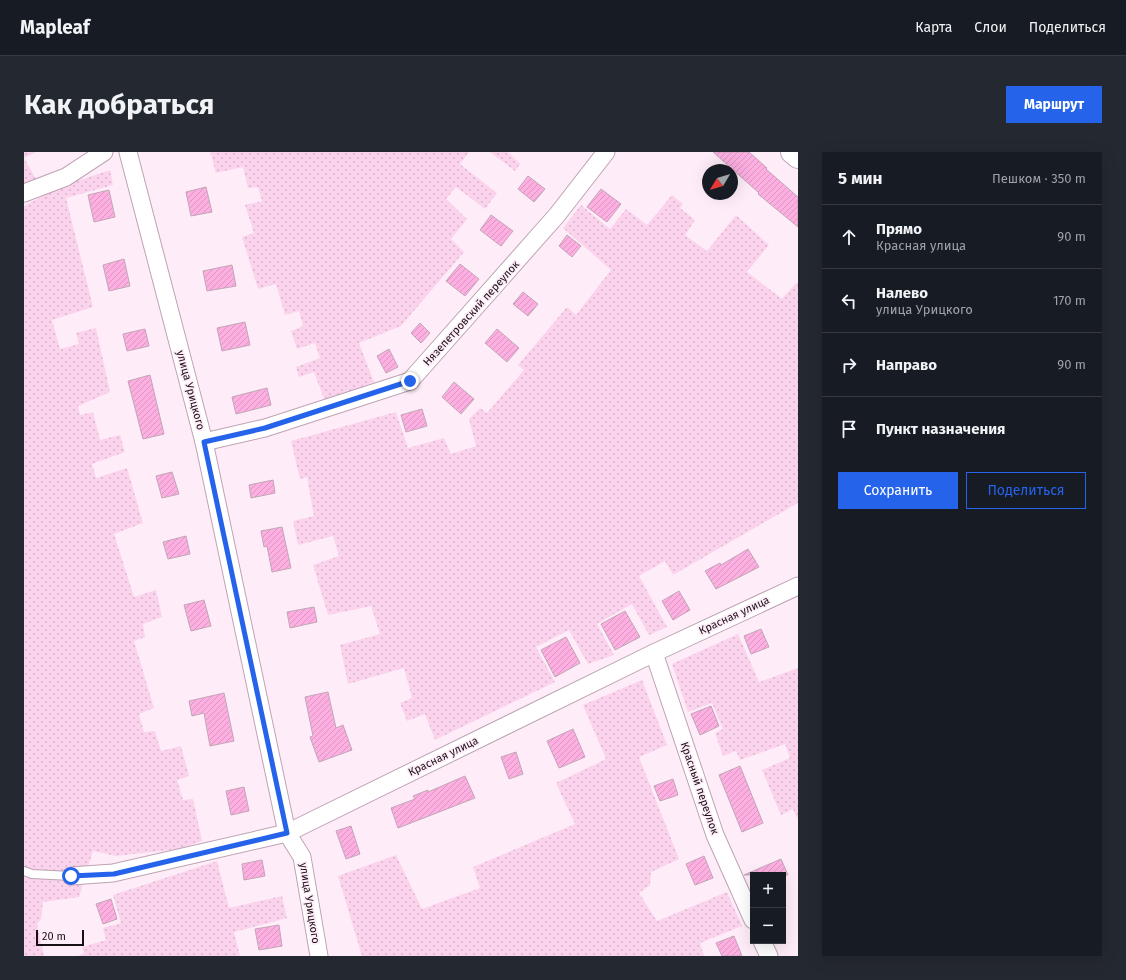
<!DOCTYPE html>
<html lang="ru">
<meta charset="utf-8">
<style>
:root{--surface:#171b24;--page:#242831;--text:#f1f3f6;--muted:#9ea1a6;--line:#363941;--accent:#2563eb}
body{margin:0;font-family:"Fira Sans",sans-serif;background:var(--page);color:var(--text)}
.controls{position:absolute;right:12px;bottom:12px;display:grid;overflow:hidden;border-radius:0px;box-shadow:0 4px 16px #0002}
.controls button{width:36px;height:36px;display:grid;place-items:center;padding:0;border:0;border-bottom:1px solid var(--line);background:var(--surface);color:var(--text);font:20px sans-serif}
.compass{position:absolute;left:678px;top:12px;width:36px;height:36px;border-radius:50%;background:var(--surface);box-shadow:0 4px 16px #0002;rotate:232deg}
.scale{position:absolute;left:12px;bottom:10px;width:48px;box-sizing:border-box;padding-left:4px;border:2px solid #191016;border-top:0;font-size:11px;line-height:14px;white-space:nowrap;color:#191016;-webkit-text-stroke:3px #feedf8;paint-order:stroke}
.stop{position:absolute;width:12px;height:12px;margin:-9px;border:3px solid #2563eb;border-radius:50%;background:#fff}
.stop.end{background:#2563eb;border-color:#fff;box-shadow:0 1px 4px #0008}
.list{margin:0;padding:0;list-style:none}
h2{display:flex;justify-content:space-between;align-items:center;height:52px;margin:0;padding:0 16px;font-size:17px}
h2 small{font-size:13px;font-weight:400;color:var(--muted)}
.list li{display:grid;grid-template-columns:26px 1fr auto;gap:12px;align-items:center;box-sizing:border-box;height:64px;padding:0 16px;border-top:1px solid var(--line)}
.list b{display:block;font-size:15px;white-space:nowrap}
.list p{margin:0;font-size:13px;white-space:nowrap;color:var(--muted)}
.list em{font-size:13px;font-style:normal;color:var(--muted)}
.actions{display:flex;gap:8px;padding:12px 16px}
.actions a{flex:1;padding:9px 0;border:1px solid var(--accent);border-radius:0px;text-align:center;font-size:14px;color:var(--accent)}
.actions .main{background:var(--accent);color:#fff}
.icon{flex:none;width:22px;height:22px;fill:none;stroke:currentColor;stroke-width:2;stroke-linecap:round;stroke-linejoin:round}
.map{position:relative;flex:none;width:774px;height:804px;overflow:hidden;border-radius:0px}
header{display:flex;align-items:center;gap:24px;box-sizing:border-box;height:56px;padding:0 20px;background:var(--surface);border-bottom:1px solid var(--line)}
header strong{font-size:19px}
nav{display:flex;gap:22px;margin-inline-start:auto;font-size:14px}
.intro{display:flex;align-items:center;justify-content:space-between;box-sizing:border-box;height:96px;padding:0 24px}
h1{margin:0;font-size:28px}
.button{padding:10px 18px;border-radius:0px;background:var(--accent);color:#fff;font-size:14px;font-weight:700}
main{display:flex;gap:24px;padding:0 24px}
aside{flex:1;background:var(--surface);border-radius:0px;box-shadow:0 4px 16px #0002}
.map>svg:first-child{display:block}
.grass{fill:url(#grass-dots)}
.building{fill:url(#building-hatch);stroke:#c1a6b6}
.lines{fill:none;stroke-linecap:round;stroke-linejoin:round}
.service-casing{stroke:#bea3b4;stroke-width:10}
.minor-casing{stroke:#bea3b4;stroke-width:19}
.secondary-casing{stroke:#bea3b4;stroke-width:24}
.service{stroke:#fff;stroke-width:8}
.minor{stroke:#fff;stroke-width:17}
.secondary{stroke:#fff;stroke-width:22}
.route{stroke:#2563eb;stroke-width:5}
.labels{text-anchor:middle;stroke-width:3.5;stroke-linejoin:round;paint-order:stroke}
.street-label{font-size:11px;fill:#191016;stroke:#feedf8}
</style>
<header>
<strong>Mapleaf</strong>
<nav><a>Карта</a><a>Слои</a><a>Поделиться</a></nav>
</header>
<div class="intro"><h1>Как добраться</h1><a class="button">Маршрут</a></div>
<main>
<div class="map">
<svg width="774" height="804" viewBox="0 0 774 804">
<defs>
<pattern id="grass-dots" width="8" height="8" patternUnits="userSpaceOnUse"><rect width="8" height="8" fill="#fbd3ec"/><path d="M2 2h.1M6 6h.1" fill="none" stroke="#d7b4ca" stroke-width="1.8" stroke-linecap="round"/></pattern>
<pattern id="building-hatch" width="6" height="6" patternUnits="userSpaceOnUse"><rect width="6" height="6" fill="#fdafe2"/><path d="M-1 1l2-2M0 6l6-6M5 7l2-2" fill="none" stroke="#d896c1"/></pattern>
</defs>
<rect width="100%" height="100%" fill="#feedf8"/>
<g class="grass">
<path d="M0,0h12l-12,6 12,21 -12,5z"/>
<path d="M186,0h259l-9,12 37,29 -12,16 -29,-22 -10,12 21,20 -16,20 13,13 -63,74 -42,17 15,39 -49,19 -11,-29 -15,5 -3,-10 24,-9 -5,-15 -18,6 -6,-18 12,-5 -4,-15 -14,4 -9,-31 -18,5 -16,-52 12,-4 -9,-28 17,-4 -4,-14 -10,1 -5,-21 -27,6z"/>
<path d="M466,0h18l12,12 -5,7z"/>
<path d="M86,18l3,15 -47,13 27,109 -41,13 8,29 19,-5 -3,-11 20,-5 14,64 -32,14 2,9 13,-3 7,28 20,-5 5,17 -33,12 4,14 31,-10 16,55 -29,11 20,63 22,-7 6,27 -19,7 2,13 -11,4 20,67 -15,6 5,18 11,-1 6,20 20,-5 8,30 -12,4 6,20 10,-1 9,42 -23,8 -63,7 -23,-5 -14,46 -36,5 -2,17 -4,5 7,32h-20v-750l38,-20z"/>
<path d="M648,43l11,9 -3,4 15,12 -10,15 22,16 29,-36 33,30 -22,27 35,27 15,-17 1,1v220l-125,72 -8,-14 -26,15 28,51 -18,8 -17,-31 -35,20 17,31 -26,9 -19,-34 -33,17 19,35 -120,58 -10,-26 -18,7 -7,-18 12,-5 -8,-30 -56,16 -8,-39 40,-11 -9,-28 -43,9 -15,-50 26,-9 -6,-20 -35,9 -5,-24 21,-5 -7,-39 -7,2 -9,-38 105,-29 12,36 36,-10 7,16 25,-8 -7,-27 11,-11 7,5 37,-43 -6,-5 49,-58 9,8 35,-45 -48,-42 18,-23 29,24 16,-20 21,16z"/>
<path d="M714,482l21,48 39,-14v152l-5,-11 -12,6 -19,-45 28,-12 -5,-14 -45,16 -4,-9 -13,5 -8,-23 8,-4 -11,-26 -24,9 -16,-48z"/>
<path d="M618,528l25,65 -28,12 40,102 -28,13 -1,13 -11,8 18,28 70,-29 15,34 -42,17 4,13h-342l-24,-80 58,-21 26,54 58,-21 -7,-21 102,-43 -19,-41 50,-24 -23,-54z"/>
<path d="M193,709l12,47 53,-12 5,22 -53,14 6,24h-163l7,-2 -2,-7 24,-7 -3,-12 18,-5 -8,-28z"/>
</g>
<g class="building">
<path d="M689,0h36l18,16 -1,1 32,28v30l-40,-33 1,-1z"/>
<path d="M504,24l17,13 -11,13 -16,-13z"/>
<path d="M182,35l6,25 -21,4 -5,-24z"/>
<path d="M577,37l20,15 -14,18 -20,-15z"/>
<path d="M85,38l6,27 -21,5 -6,-27z"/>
<path d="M467,63l22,16 -12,15 -21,-16z"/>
<path d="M543,83l14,11 -9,11 -13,-11z"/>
<path d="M100,107l6,27 -21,5 -6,-26z"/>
<path d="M436,112l19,15 -14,17 -19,-15z"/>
<path d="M208,113l4,21 -29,5 -4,-20z"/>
<path d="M499,140l15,12 -10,12 -15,-12z"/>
<path d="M221,170l5,23 -28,6 -5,-23z"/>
<path d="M396,171l10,10 -9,10 -10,-10z"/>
<path d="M121,177l4,17 -22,5 -4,-17z"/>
<path d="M473,177l22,19 -12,14 -22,-19z"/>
<path d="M365,197l9,18 -12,6 -9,-17z"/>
<path d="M126,223l14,59 -21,5 -15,-58z"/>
<path d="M430,230l20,17 -13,15 -19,-17z"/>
<path d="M243,236l4,17 -35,9 -4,-17z"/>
<path d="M398,257l5,17 -21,6 -5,-17z"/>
<path d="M148,320l7,22 -17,4 -6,-22z"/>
<path d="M249,328l2,13 -24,5 -2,-13z"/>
<path d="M258,375l9,41 -19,4 -5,-26 -3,1 -3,-16z"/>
<path d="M162,384l4,18 -22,5 -5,-17z"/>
<path d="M724,397l11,18 -43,22 -11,-18 15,-8 1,2z"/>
<path d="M655,439l11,19 -17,10 -11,-19z"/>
<path d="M180,448l7,26 -20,5 -7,-26z"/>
<path d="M290,455l3,15 -27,6 -3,-16z"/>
<path d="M601,459l15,26 -25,13 -14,-26z"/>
<path d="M737,477l8,18 -18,7 -7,-18z"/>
<path d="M542,485l14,26 -25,14 -14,-27z"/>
<path d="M304,540l8,36 7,-3 9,25 -33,12 -9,-25 3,-1 -8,-39z"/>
<path d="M200,541l10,48 -24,5 -6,-33 -12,3 -3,-15z"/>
<path d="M687,554l8,20 -19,9 -9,-21z"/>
<path d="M549,577l12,28 -26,11 -12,-27z"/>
<path d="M492,600l7,22 -14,5 -8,-22z"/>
<path d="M716,614l23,57 -21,9 -23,-57z"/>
<path d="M441,624l10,22 -77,30 -7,-20 24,-9 -2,-3 15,-6v2z"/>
<path d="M649,627l5,16 -18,6 -6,-15z"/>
<path d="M220,635l5,24 -18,4 -5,-24z"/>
<path d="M327,674l9,28 -14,5 -10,-28z"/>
<path d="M680,704l9,22 -18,7 -9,-21z"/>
<path d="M757,707l7,16h-44z"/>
<path d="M238,708l3,16 -21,4 -2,-16z"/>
<path d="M87,747l6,20 -14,5 -7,-20z"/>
<path d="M255,773l3,21 -23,4 -4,-21z"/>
<path d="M710,784l8,20h-20l-6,-13z"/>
</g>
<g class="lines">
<defs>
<path id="service" d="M0,719l8,3 39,2"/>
<g id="minor">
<path d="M104,0l76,290 83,391 15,24 17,99"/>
<path d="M0,41l42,-16 38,-25"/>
<path d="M180,290l61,-14 145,-47 147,-166 49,-63"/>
<path d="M630,501l61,182 38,85"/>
<path d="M47,724l42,-3 174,-40 367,-180 144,-67"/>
<path d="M738,789l7,15"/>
</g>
<path id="secondary" d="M768,0l6,5"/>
</defs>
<use href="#service" class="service-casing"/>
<use href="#minor" class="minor-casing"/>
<use href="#secondary" class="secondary-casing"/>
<use href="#service" class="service"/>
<use href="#minor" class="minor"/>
<use href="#secondary" class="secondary"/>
</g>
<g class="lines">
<path class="route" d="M47,724l43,-2 173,-41 -83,-391 61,-14 145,-47"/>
</g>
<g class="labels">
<g class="street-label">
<text transform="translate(447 161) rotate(-48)" y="4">Нязепетровский переулок</text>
<text transform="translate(167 238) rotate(75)" y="4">улица Урицкого</text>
<text transform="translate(710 463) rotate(-25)" y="4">Красная улица</text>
<text transform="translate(419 604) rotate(-26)" y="4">Красная улица</text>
<text transform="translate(676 636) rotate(71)" y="4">Красный переулок</text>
<text transform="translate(286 751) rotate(81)" y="4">улица Урицкого</text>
</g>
</g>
</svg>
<div class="controls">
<button>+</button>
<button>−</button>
</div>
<svg class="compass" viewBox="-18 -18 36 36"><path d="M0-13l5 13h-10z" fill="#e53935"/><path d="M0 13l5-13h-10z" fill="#9ea1a6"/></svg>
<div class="scale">20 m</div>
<div class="stop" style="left:47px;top:724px"></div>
<div class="stop end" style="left:386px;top:229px"></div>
</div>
<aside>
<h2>5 мин<small>Пешком · 350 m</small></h2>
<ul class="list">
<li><svg class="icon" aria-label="ahead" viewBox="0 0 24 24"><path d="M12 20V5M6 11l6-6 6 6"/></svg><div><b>Прямо</b><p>Красная улица</p></div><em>90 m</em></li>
<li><svg class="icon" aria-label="left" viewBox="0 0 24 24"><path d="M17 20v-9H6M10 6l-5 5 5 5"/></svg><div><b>Налево</b><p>улица Урицкого</p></div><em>170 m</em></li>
<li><svg class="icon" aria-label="right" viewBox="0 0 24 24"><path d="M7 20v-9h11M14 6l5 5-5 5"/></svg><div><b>Направо</b></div><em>90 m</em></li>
<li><svg class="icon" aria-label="arrive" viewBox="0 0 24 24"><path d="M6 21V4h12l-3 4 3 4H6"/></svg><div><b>Пункт назначения</b></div></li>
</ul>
<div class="actions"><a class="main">Сохранить</a><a>Поделиться</a></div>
</aside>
</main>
